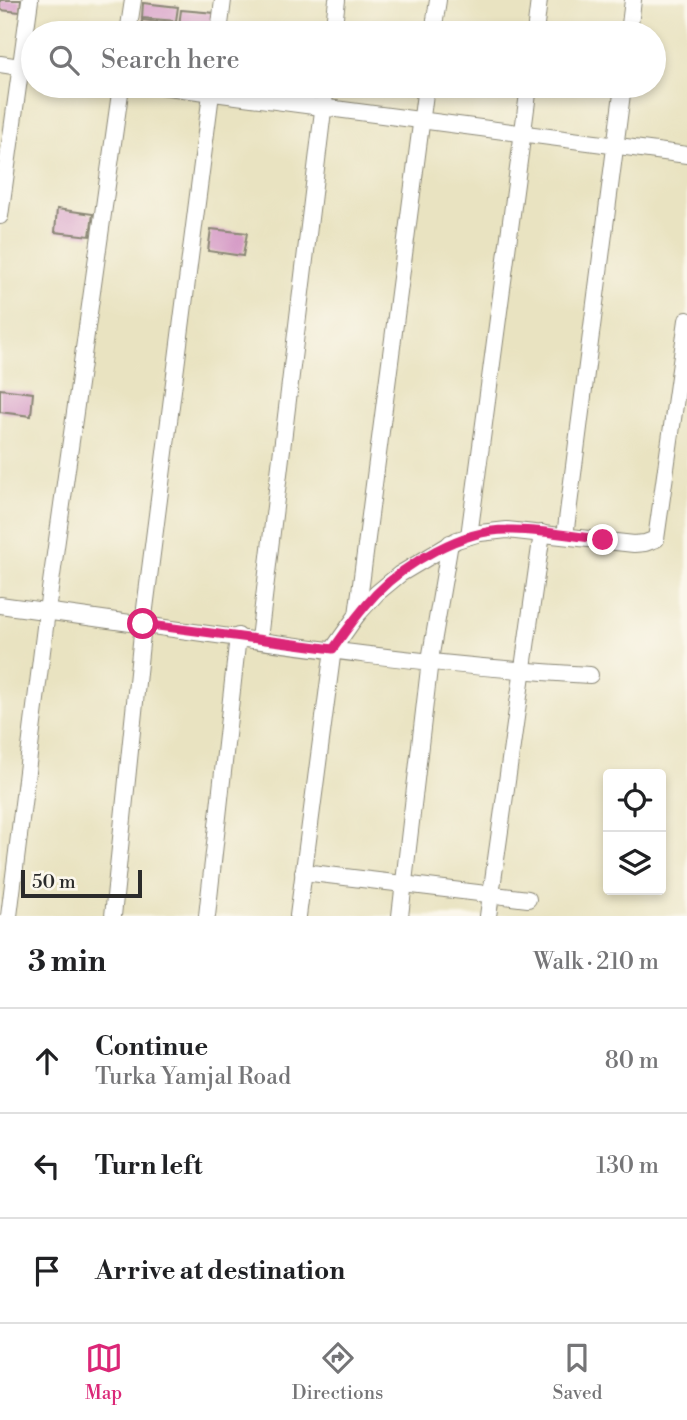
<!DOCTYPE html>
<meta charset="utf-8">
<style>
:root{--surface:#fff;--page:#f2f2f2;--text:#202124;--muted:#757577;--line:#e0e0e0;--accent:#db2777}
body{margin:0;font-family:"Libre Bodoni",serif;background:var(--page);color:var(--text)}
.controls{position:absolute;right:21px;bottom:21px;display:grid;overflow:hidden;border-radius:7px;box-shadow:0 4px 10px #0003}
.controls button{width:63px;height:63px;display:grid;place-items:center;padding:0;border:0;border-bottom:2px solid var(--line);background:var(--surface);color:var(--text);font:35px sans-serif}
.scale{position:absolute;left:21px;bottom:18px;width:121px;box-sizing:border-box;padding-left:7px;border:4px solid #2b2b2b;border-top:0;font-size:19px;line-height:24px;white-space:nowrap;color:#2b2b2b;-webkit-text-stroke:5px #fbf7ec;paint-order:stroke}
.stop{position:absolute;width:21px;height:21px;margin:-16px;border:5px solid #db2777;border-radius:50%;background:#fff}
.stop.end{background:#db2777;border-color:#fff;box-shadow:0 2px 7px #0008}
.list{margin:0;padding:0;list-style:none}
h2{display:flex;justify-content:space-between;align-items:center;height:91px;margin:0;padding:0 28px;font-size:30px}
h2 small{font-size:23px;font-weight:400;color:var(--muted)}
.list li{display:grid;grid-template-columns:46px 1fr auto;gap:21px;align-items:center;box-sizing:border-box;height:105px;padding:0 28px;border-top:2px solid var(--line)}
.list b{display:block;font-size:26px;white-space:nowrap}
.list p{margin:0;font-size:23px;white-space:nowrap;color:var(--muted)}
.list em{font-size:23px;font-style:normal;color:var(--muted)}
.icon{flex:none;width:38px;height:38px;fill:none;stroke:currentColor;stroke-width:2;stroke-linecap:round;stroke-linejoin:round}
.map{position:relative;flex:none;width:687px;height:916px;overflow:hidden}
.search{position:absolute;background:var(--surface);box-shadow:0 4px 10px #0003;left:21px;right:21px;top:21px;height:77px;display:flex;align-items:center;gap:18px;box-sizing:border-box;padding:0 24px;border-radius:38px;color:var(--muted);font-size:26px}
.sheet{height:406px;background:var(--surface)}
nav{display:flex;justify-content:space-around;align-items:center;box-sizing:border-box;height:98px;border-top:2px solid var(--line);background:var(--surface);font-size:19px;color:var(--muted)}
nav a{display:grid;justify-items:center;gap:4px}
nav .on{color:var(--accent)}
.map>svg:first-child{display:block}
.building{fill:#d59ac6}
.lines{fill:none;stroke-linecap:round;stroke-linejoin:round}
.minor-casing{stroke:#8a8776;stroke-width:18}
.minor{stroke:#fff;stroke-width:16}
.route{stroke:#db2777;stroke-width:9}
</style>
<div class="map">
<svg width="687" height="916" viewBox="0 0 687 916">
<rect width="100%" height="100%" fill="#fbf7ec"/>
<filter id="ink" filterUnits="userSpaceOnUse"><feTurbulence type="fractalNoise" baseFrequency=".0143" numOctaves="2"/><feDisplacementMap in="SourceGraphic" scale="14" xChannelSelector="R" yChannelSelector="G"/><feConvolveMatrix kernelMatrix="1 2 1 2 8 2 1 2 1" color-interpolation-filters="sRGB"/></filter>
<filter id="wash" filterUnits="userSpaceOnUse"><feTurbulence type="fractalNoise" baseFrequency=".00686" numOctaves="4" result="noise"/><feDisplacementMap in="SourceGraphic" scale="28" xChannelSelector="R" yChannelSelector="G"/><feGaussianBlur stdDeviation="1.57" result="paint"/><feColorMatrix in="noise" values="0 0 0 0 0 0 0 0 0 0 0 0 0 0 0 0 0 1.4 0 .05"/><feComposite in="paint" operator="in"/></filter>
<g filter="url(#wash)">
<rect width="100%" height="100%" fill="#e9e3c1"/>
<g id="blocks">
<g class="building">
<path d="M0,0h21l-1,12 -20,-2z"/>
<path d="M143,3l35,4 -2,14 -34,-3z"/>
<path d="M181,10l34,3 -2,20h-35z"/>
<path d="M142,20l35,4 -1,9h-35z"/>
<path d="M57,209l36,5 -3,22 -35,-4z"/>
<path d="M211,229l36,4 -4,23 -35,-5z"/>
<path d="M0,389l33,4 -2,23 -31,-4z"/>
</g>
</g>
</g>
<g filter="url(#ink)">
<use href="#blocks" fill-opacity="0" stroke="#8a8776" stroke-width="2"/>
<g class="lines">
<defs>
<g id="minor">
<path d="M128,33l5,-33"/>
<path d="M219,33l4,-33"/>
<path d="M333,33l4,-33"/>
<path d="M433,33l5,-33"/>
<path d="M535,33l4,-33"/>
<path d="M629,33l4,-33"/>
<path d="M0,64l33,5"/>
<path d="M160,86l527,69"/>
<path d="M0,216l30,-216"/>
<path d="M469,536l60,-450"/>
<path d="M565,536l58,-450"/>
<path d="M0,605c196,26 393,59 590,70"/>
<path d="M357,615l69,-529"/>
<path d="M259,639l67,-553"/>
<path d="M303,872l225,27"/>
<path d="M9,916l38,-305 74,-525"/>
<path d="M113,916l30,-292 69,-538"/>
<path d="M207,916l31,-280"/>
<path d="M298,916l35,-267 24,-34 20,-22 23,-19 57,-34 23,-7 27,-3 127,14 11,-1 11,-4 31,-219"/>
<path d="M400,916l30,-256 20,-117"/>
<path d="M488,916l54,-383"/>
</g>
</defs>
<use href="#minor" class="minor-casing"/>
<use href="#minor" class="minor"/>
</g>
</g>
<g class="lines" filter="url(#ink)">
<path class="route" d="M143,624l190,25c13,-19 27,-38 43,-55 30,-31 86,-64 131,-64 31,-1 65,6 96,10"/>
</g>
</svg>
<div class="controls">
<button><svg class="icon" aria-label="locate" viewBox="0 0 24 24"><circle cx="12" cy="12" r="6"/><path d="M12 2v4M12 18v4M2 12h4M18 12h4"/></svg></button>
<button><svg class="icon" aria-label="layers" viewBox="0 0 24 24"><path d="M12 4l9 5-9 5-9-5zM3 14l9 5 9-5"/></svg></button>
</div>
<div class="scale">50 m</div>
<div class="stop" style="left:143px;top:624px"></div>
<div class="stop end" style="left:603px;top:540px"></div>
<div class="search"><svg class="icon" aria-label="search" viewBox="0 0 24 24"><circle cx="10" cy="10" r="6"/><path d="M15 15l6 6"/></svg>Search here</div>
</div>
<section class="sheet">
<h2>3 min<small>Walk · 210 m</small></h2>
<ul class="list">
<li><svg class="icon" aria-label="ahead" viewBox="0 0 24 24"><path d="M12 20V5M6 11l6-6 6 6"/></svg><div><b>Continue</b><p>Turka Yamjal Road</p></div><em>80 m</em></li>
<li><svg class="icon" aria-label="left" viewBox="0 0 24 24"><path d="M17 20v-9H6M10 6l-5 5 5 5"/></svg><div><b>Turn left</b></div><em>130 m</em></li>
<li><svg class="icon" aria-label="arrive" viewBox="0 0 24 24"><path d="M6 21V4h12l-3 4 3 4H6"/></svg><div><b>Arrive at destination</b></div></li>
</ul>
</section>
<nav>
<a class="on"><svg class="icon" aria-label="map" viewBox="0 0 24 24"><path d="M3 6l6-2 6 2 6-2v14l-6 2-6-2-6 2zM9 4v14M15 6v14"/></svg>Map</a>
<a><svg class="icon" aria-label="directions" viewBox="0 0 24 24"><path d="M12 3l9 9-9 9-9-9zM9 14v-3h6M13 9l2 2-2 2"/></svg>Directions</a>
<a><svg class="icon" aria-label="saved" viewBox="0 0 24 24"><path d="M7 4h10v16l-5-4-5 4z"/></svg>Saved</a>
</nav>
